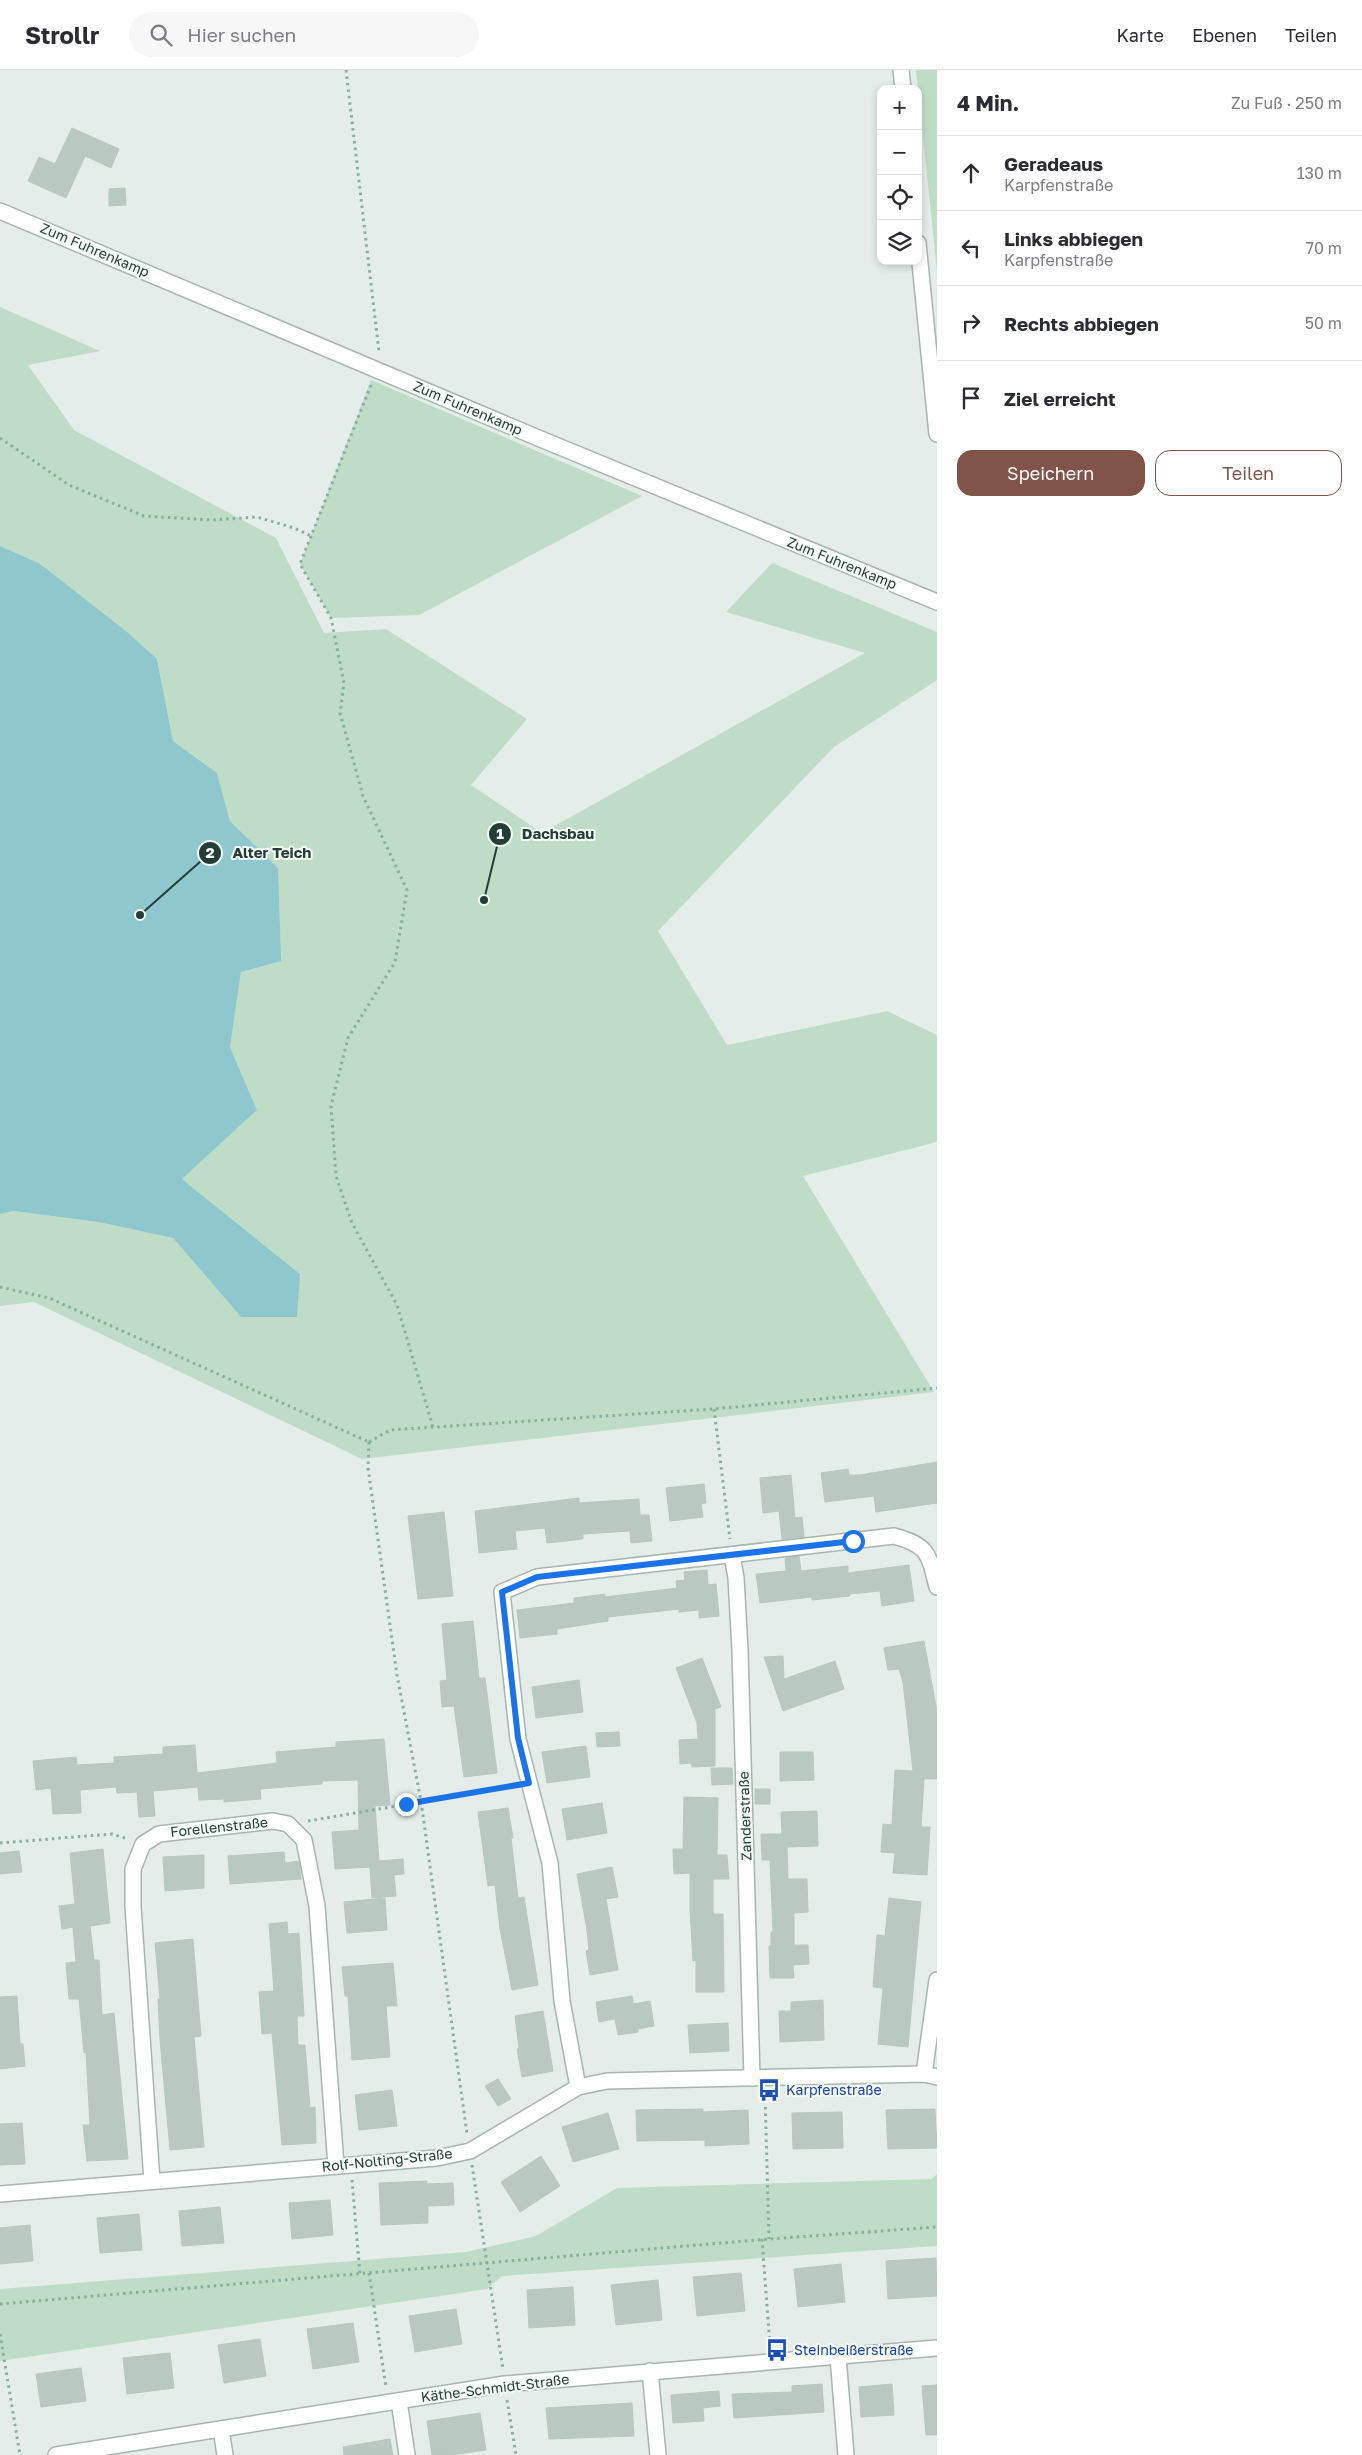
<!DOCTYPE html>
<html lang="de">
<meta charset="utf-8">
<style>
:root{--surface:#fff;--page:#f7f7f7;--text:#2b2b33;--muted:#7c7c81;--line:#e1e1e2;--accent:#815349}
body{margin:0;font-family:"Golos Text",sans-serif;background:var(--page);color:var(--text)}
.controls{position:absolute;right:15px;top:15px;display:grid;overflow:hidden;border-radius:10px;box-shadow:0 2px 8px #0003}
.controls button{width:45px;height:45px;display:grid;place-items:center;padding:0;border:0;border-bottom:1px solid var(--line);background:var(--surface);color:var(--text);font:25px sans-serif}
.stop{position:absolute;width:15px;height:15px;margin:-11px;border:4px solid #1a73e8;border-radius:50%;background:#fff}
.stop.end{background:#1a73e8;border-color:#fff;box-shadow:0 1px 5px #0008}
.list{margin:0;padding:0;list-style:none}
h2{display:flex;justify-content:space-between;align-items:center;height:65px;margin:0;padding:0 20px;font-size:21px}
h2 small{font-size:16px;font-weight:400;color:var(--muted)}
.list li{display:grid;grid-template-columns:32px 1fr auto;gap:15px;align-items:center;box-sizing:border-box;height:75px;padding:0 20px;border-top:1px solid var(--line)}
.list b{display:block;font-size:19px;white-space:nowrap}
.list p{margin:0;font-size:16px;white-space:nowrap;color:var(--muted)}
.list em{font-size:16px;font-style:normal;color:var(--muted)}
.actions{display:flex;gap:10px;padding:15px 20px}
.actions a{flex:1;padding:11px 0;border:1px solid var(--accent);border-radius:15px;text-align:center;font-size:18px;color:var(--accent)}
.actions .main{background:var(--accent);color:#fff}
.icon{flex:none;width:28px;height:28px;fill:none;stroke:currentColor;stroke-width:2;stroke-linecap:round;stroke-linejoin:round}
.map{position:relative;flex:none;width:937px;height:2385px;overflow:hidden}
header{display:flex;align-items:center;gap:30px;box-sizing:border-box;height:70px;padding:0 25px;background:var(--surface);border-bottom:1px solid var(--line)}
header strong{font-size:24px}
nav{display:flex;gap:28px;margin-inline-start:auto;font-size:18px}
.search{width:350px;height:45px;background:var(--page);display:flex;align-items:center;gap:12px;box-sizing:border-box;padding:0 18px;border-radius:28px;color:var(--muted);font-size:19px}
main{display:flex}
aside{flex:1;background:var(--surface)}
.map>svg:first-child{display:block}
.green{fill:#bfddc6}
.water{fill:#8fc7cf}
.building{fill:#bac8c2;stroke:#b7c7c0}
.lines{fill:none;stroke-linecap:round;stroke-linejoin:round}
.minor-casing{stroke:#a7b5b0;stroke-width:18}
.path{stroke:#86afa2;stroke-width:3;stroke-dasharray:2.5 4;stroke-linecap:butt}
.minor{stroke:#fff;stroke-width:15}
.route{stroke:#1a73e8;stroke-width:6}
.labels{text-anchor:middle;stroke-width:4;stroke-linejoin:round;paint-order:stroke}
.street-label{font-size:14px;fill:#243e37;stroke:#f5faf7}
.transit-label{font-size:14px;fill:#164399;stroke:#f5faf7;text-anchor:start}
.leader{fill:none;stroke:#243e37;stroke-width:2}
.callout-dot{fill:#243e37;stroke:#f5faf7;stroke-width:2}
.mark-label{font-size:15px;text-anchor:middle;font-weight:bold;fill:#fff}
.callout-label{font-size:15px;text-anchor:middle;font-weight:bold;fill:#243e37;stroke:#f5faf7;stroke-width:4;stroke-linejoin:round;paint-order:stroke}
</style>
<header>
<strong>Strollr</strong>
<div class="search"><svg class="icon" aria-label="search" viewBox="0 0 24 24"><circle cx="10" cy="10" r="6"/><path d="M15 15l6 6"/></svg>Hier suchen</div>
<nav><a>Karte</a><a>Ebenen</a><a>Teilen</a></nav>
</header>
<main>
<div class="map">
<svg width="937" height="2385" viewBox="0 0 937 2385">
<rect width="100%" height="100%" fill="#e4ede9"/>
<g class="green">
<path d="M916,0h21v201l-19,-182z"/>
<path d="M0,237l100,44 -72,14 46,65 202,108 48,95 62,-4 141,90 -56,66 71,48 323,-180 -139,-41 46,-49 165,69v48l-103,67 -176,184 69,114 160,-34 50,24v107l-134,34 131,216 -572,67 -328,-157 -34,4v-92l13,-3 85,11 75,16 68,79 59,-43 -118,-95 75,-69 -27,-63 11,-75 37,-104 -48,-47 -13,-48 -44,-32 -16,-82 -118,-96 -39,-17z"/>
<path d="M371,310l271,116 -223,119 -88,3 -31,-54z"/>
<path d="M937,2104v72l-435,30 -15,13 -487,72v-72l466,-37 70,-16 81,-48 315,-9z"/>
</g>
<path class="water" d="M0,476l39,17 88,69 30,27 16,82 44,32 13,48 48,47 3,93 -40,11 -11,75 27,63 -75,69 118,95 -3,43h-56l-68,-79 -75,-16 -85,-11 -13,3z"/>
<g class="building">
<path d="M72,58l47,21 -8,19 -26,-12 -19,42 -38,-17 11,-24 16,7z"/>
<path d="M125,118l1,17 -17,1v-17z"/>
<path d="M937,1392v41l-61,9 -2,-16 -49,6 -4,-29 27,-4 1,6h11z"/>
<path d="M791,1405l4,43 7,-1 2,20 -22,2 -3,-28 -16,2 -3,-35z"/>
<path d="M704,1414l2,19 -5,1 2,13 -33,4 -4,-33z"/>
<path d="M579,1428v5l60,-4 1,16h9l3,26 -21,2 -1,-12 -47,3v5l-36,4 -2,-15 -30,3 2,18 -38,4 -4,-42z"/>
<path d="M444,1442l9,84 -35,3 -10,-83z"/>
<path d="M799,1486l2,15 47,-5v7l61,-8 5,36 -32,5 -2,-15 -30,3v2l-38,4v-3l-52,6 -4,-29 30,-3 -1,-13z"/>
<path d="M707,1500l1,15 8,-1 3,32 -20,2v-8l-20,2v-3l-71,8v4l-51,8v5l-37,4 -3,-28 57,-7v-5l31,-4v3l72,-9 -1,-7 9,-1 -1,-8z"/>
<path d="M473,1551l6,57h6l12,95 -33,4 -10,-71 -12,1 -2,-26 7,-1 -5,-56z"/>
<path d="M924,1571l13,71v67h-13l-3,48h9l-3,48 -34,-2 2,-20 -14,-1 2,-28 9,1 3,-55 18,1 -10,-89 -4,-13 -11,1 -4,-22z"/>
<path d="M783,1586l1,23 51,-18 9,28 -61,22 -19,-54z"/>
<path d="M702,1588l19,49 -6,2v57l-23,1 -1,-4 -11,1 -1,-24 19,-1 -1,-16 -21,-55z"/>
<path d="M579,1610l4,32 -47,6 -4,-31z"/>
<path d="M619,1662l1,14 -23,1 -1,-14z"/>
<path d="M384,1669l6,66 -15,1 4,55 24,-2 1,15 -10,1 2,21 -24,2 -2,-31 -35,2 -3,-37 27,-2 -1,-50 -36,1v3l-62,5 1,10 -37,3v-3l-25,1 -1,-13 -45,4 2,25 -16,1 -2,-25 -20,1 -1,-6 -36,3 1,23 -28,1 -2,-26 -15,2 -3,-29 43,-4 1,8 37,-2v-6l49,-3v-7l32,-2 2,28 80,-10 -1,-11 60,-5v-5z"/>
<path d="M586,1676l4,31 -43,6 -5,-31z"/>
<path d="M780,1682h33l1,28 -34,1z"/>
<path d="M711,1698h21l1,16 -21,1z"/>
<rect x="755" y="1719" width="15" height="15"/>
<path d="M684,1727l34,1 -1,57h10l2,24h-16v35h10l1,78h-28v-32l-3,1 -3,-52v-36l-16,1 -1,-25h10z"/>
<path d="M602,1733l5,30 -40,7 -5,-31z"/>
<path d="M508,1738l5,30h-2l7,60 6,-1 14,88 -26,5 -12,-61 -5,-44 -7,1 -10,-74z"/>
<path d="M817,1741l1,35 -31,1 1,32h19l1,33 -14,1v32h14l1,19 -16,1 1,13h-24l-1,-32h2v-14h2l-3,-72h-8l-1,-26h21l-1,-22z"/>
<path d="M103,1779l7,74 -20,3 4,34h5l3,55 12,-2 14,146 -41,2 -4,-36h7l-4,-73 -2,1 -5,-54h-10l-3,-36 10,-1 -3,-35 -11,2 -3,-23 16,-2 -5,-51z"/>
<path d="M19,1781l3,21 -22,2v-21z"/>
<path d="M284,1782l1,11 14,-2 2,18 -71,5 -2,-28z"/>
<path d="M204,1785v33l-39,3 -2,-34z"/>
<path d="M612,1797l6,30 -12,2 12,71 -28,5 -4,-24 3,-1 -2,-20 -10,-56z"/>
<path d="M385,1828l2,32 -40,3 -3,-31z"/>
<path d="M889,1828l32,4 -13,145 -30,-3 5,-56 -10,-1 4,-52 8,1z"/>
<path d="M287,1852l1,12 11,-1 5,83h-7l1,29h7l5,63 5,-1 1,36 -34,2 -10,-112 -10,1 -3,-42 15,-1 -5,-67z"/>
<path d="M193,1869l8,97 -7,1 10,110 -34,3 -10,-110 -2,-41h2l-5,-56z"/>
<path d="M393,1893l4,43h-11l4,51 -38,3 -4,-64h-3l-3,-29z"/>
<path d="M17,1926l3,48h3l2,22 -25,3v-72z"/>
<path d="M632,1926l1,8 17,-3 4,25 -16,3v3l-20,3 -3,-16 -16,3 -3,-20z"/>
<path d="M823,1930l1,40 -44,2 -1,-31h12v-9z"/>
<path d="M543,1941l10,60 -31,6 -5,-28 2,-1 -4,-32z"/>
<path d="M728,1953l1,28 -39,2 -2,-28z"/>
<path d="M498,2009l13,20 -13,7 -13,-20z"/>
<path d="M392,2020l5,36 -38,4 -4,-35z"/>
<path d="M703,2039v3l45,-2 1,34 -44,2v-6l-68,1 -1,-31z"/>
<path d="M935,2039l2,39 -49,1 -2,-39z"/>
<path d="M842,2042l1,36 -50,1 -1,-36z"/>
<path d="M608,2043l11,36 -46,13 -11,-35z"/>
<path d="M22,2053l3,41 -25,1v-41z"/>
<path d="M541,2086l19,30 -40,26 -19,-30z"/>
<path d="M427,2111v3l26,-1 1,22 -26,1v17l-47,2 -2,-42z"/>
<path d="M330,2130l3,35 -41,4 -3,-36z"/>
<path d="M220,2137l4,36 -42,3 -3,-35z"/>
<path d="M139,2144l3,36 -42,3 -3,-35z"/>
<path d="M30,2155l3,36 -33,3v-36z"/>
<path d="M936,2188l1,38 -49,3 -2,-38z"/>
<path d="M841,2194l4,38 -47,5 -4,-38z"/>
<path d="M741,2203l4,38 -48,5 -4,-39z"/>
<path d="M658,2210l4,40 -46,5 -5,-40z"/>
<path d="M573,2217l2,38 -46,3 -2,-38z"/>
<path d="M456,2239l6,35 -47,8 -6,-36z"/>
<path d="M353,2253l6,39 -46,7 -6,-40z"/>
<path d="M260,2269l6,37 -42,7 -6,-38z"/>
<path d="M170,2283l4,35 -47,6 -4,-36z"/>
<path d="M81,2298l5,33 -45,6 -5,-33z"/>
<path d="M822,2314l2,28 -90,6 -2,-24 60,-2v-6z"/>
<path d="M892,2314l2,31 -33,2 -2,-30z"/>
<path d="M937,2315v50h-11l-4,-49z"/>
<path d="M719,2321l1,15 -17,2 1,13 -31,2 -2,-28z"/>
<path d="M632,2333l2,33 -85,3 -3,-31z"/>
<path d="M480,2343l6,37 -35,5h-19l-5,-34z"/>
<path d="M390,2369l3,16h-49l-1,-8z"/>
</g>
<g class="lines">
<defs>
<g id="minor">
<path d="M901,0l2,19"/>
<path d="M0,141l543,229 394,162"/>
<path d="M918,173l19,191"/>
<path d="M732,1485l4,23 4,72 12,428"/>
<path d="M924,2004l13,-94"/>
<path d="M578,2017l-16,-86 -12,-138 -32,-124 -16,-147 35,-15 357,-41c34,9 35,18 43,51"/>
<path d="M152,2111l-19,-274v-38l10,-25 16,-10 114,-13 15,3 16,16 13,66 19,260"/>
<path d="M0,2124l437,-36 33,-7 108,-64 29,-6 317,-7 13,3"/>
<path d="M838,2287l8,98"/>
<path d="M650,2301l8,84"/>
<path d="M399,2331l8,54"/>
<path d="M221,2359l4,26"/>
<path d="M56,2385l449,-71 432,-36"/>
</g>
</defs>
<use href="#minor" class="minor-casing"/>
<g class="path">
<path d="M346,0l33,282"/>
<path d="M371,315l-71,179 31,54 13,65 -4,30 23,83 44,94 -12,72 -47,76 -17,68 5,70 16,47 45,82 36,122"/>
<path d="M0,368l69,47 75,31 69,4 44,-3 37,11 17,8"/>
<path d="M0,1217l49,11 320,144"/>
<path d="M714,1339l16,130"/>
<path d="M369,1372l-1,26 29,207 24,126 46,333"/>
<path d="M369,1372l21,-12 323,-21 224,-21"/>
<path d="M308,1751l206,-35"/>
<path d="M0,1773l112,-9 16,5"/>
<path d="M765,2024l4,145"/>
<path d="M472,2095l31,204"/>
<path d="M352,2110l8,94"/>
<path d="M762,2169l8,107"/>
<path d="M369,2203l17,114"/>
<path d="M0,2234l769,-65 168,-12"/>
<path d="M0,2264l20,121"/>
<path d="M507,2330l9,55"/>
</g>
<use href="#minor" class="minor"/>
</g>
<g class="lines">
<path class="route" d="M406,1734l123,-21 -11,-45 -16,-146 35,-15 316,-36"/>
</g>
<defs>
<symbol id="bus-bare" viewBox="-9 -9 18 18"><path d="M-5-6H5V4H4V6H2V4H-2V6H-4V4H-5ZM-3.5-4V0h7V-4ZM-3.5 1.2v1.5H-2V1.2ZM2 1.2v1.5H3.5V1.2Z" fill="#1a4fb4" stroke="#f5faf7" stroke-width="2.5" paint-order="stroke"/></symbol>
</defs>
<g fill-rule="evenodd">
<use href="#bus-bare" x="753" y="2004" width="32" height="32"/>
<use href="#bus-bare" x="761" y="2264" width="32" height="32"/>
</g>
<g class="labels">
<g class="street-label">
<text transform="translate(95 180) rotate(23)" y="5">Zum Fuhrenkamp</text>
<text transform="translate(468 338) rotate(23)" y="5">Zum Fuhrenkamp</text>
<text transform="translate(842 493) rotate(22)" y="5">Zum Fuhrenkamp</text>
<text transform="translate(745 1746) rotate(-92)" y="5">Zanderstraße</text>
<text transform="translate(219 1757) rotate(-6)" y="5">Forellenstraße</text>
<text transform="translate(387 2090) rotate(-6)" y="5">Rolf-Nolting-Straße</text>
<text transform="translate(495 2318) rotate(-7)" y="5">Käthe-Schmidt-Straße</text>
</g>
<g class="transit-label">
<text x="786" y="2025">Karpfenstraße</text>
<text x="794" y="2285">Steinbeißerstraße</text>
</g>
</g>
<path class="leader" d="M484 830L500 764M140 845L210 783"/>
<g class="callout-dot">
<circle cx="484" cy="830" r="5"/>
<circle cx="140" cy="845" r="5"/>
<circle cx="500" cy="764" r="12"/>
<circle cx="210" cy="783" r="12"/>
</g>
<g class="mark-label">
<text x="500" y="769">1</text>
<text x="210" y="788">2</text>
</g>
<g class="callout-label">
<text x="558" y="769">Dachsbau</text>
<text x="272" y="788">Alter Teich</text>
</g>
</svg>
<div class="controls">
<button>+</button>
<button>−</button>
<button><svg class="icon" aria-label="locate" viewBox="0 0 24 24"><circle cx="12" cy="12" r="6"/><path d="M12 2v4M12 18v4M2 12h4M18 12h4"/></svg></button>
<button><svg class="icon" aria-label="layers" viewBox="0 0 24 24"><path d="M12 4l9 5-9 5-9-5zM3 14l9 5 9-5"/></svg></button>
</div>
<div class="stop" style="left:853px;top:1471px"></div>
<div class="stop end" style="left:406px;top:1734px"></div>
</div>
<aside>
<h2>4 Min.<small>Zu Fuß · 250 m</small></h2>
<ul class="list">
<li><svg class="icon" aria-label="ahead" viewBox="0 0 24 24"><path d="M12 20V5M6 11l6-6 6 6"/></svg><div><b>Geradeaus</b><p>Karpfenstraße</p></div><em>130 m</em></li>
<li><svg class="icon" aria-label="left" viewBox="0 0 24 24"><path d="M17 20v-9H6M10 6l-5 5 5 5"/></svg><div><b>Links abbiegen</b><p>Karpfenstraße</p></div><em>70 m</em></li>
<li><svg class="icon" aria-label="right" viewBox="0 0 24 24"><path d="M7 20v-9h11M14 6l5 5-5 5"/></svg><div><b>Rechts abbiegen</b></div><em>50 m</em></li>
<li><svg class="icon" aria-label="arrive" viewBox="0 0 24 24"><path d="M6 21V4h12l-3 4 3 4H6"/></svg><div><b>Ziel erreicht</b></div></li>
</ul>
<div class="actions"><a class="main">Speichern</a><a>Teilen</a></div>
</aside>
</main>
